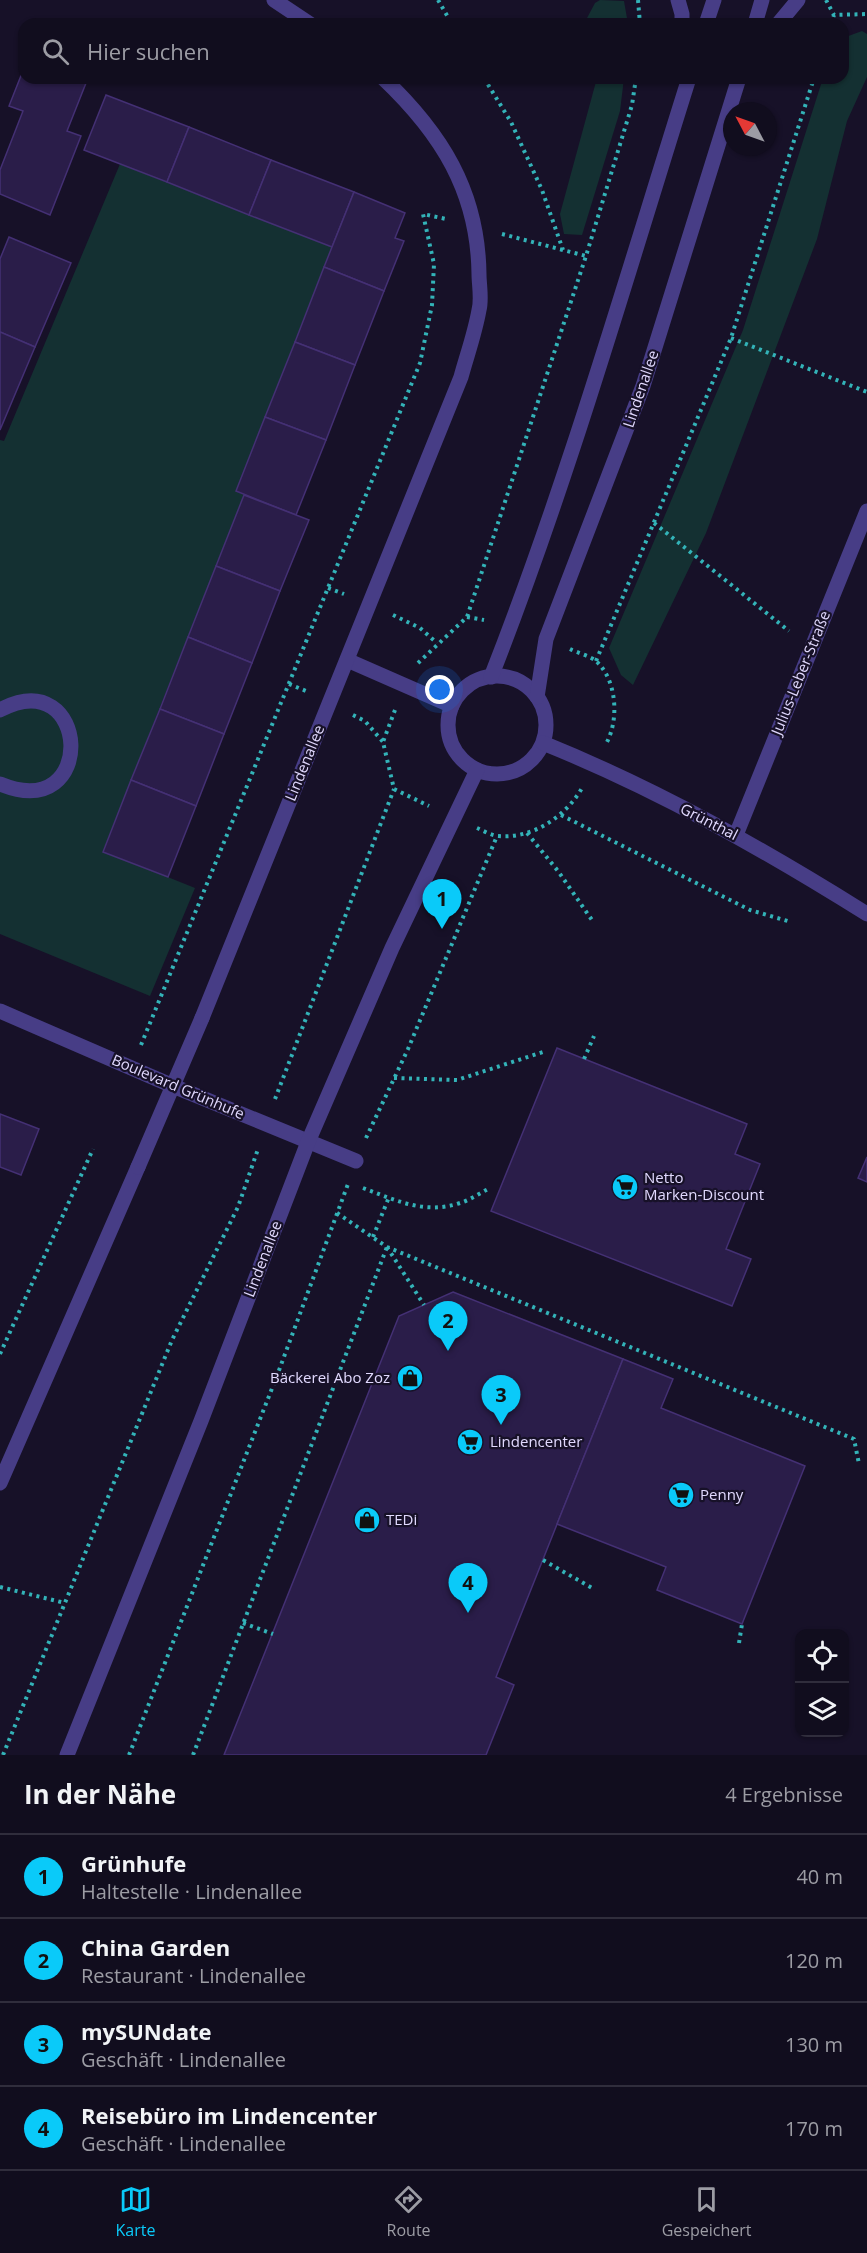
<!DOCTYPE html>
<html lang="de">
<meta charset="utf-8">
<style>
:root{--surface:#110d1e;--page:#1e1b2b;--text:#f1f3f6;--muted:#9c9ca4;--line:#302d3c;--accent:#0acaf9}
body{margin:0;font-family:"Open Sans",sans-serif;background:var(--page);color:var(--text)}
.controls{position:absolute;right:18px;bottom:18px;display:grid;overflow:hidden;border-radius:12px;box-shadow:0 2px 4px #0004}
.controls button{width:54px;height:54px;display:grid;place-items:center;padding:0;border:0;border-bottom:2px solid var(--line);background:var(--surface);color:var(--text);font:30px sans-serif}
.compass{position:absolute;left:723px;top:102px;width:54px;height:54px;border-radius:50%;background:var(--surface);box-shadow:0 2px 4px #0004;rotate:311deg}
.you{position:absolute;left:440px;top:690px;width:21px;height:21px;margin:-15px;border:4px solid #fff;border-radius:50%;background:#1a73e8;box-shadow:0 0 0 9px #1a73e833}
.badge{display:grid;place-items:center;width:39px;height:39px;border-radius:50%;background:var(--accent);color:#111;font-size:20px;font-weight:700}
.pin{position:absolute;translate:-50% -50px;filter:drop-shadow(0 2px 3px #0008)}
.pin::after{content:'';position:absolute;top:32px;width:21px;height:18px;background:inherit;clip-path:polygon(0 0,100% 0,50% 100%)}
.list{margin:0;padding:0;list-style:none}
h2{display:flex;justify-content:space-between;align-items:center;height:78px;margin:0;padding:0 24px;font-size:26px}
h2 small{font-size:20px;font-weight:400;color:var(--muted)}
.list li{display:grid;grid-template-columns:39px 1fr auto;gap:18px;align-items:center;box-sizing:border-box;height:84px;padding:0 24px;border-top:2px solid var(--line)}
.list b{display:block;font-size:22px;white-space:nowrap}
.list p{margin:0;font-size:20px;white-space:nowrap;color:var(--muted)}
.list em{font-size:20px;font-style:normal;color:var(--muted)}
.icon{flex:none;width:33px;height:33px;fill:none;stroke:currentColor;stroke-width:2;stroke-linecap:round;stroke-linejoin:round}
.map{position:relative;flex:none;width:867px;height:1755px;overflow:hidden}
.search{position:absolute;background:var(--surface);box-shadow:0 2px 4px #0004;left:18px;right:18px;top:18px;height:66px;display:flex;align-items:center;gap:15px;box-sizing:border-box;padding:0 21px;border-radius:18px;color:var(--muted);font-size:22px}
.sheet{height:414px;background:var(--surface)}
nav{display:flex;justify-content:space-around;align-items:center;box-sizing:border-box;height:84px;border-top:2px solid var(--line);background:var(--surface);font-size:16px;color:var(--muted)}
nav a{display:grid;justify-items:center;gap:3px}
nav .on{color:var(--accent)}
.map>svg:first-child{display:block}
.green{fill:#143032}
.building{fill:#2a1d49;stroke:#443074;stroke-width:1.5}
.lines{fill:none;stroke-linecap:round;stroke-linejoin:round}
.path{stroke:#33b3b8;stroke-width:4;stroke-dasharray:3 4.5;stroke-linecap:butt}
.service{stroke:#473d86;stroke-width:15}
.pedestrian{stroke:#473d86;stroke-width:15}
.minor{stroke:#473d86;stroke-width:15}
.labels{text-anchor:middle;stroke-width:4.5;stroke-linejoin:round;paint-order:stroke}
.street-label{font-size:15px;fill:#e1d9fe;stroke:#171128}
.poi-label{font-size:15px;fill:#e1d9fe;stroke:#171128;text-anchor:start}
</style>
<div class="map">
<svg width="867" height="1755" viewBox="0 0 867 1755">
<rect width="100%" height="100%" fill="#171128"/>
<g class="green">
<path d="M600,0l24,1 4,23h-40l-2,-4 9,-17z"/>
<path d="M862,31l5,3v43l-20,44 -30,118 -111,294 -73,152 -12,-10 -12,-27 134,-318 80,-252h20v-40z"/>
<path d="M597,78h27l-4,33 -38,124 -18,-1 -4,-20z"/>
<path d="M120,164l212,83 -96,244 8,4 -141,356 92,37 -45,108 -150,-62v-494l4,1z"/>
</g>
<g class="building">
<path d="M24,68v10h64l-21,53 14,5 -31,79 -50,-21v-24l23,-59 -14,-5z"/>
<path d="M106,95l83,32 -22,55 -83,-32z"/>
<path d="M189,127l82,33 -22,55 -82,-33z"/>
<path d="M271,160l83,32 -22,55 -83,-32z"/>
<path d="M354,192l51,21 -10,25 9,3 -20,50 -60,-24z"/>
<path d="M9,237l62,26 -36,84 -35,-15v-73z"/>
<path d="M324,267l60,24 -29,74 -60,-23z"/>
<path d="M0,332l35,15 -35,83z"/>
<path d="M295,342l60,23 -29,75 -61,-23z"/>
<path d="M265,417l61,23 -30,75 -60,-24z"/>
<path d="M244,495l65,25 -29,71 -64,-25z"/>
<path d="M216,566l64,25 -28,72 -64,-26z"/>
<path d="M188,637l64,26 -28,71 -64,-25z"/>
<path d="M160,709l64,25 -28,72 -65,-26z"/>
<path d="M131,780l65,26 -28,71 -65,-25z"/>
<path d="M557,1048l190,76 -12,30 25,10 -34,85 25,10 -19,47 -241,-95z"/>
<path d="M0,1114l39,15 -18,46 -21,-8z"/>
<path d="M867,1157v25l-9,-4z"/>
<path d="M453,1292l170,67 -127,318 18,8 -28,70h-262l175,-439z"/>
<path d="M623,1359l50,20 -12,29 144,58 -63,158 -85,-34 9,-23 -109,-43z"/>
</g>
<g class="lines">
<g class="path">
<path d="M438,0l14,24"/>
<path d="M638,0l2,24"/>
<path d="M826,0l8,15 33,-1"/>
<path d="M831,24l3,-9"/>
<path d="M484,78l27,44 31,68 21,60"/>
<path d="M502,234l84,22"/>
<path d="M731,338l136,54"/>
<path d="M654,523l135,108"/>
<path d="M328,588l16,6"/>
<path d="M393,615l27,13 17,15"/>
<path d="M467,617l17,3"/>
<path d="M570,649c8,4 20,7 26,12 21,19 23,58 11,81"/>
<path d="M596,661l135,-323 83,-260"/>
<path d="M418,663l49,-46 119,-361 46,-151 4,-27"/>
<path d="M289,684l17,7"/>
<path d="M395,710l-12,32 11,47 35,17"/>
<path d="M353,715l12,6 18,21"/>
<path d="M561,815l189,95 41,12"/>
<path d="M477,828c7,3 15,8 22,8 34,3 67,-20 83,-48"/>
<path d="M527,833l31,38 36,52"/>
<path d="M141,1045l279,-682 12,-58 2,-41 -11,-50 23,5"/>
<path d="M584,1059l10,-23"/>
<path d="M394,1078l63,2 86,-28"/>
<path d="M275,1099l119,-310"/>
<path d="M366,1138l42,-89 89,-213"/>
<path d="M363,1188c32,12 62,27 97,15 10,-3 20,-10 30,-15"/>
<path d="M337,1213l50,34 467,192 5,25"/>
<path d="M373,1237l16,-40"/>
<path d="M387,1247l37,58"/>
<path d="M0,1354l93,-205"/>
<path d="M543,1560l49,28"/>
<path d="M0,1587l65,16"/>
<path d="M243,1623l30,11"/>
<path d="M739,1643l3,-19"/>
<path d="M3,1755l169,-415 66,-133 20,-58"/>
<path d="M129,1755l149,-382 70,-189"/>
<path d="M193,1755l194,-508"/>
</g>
<g class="service">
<path d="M0,710c90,-48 99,115 0,74"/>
<path d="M0,1483l138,-316"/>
</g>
<g class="pedestrian">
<path d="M0,1011l173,75 183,75"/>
<path d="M138,1167l64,-149"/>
</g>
<g class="minor">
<path d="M274,0l36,24"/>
<path d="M678,0l4,14v10"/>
<path d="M706,24l8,-24"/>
<path d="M755,24l7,-24"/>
<path d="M778,24l20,-24"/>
<path d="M347,660l105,46"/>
<circle cx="497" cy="725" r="49"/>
<path d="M491,677c77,-196 135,-399 198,-599"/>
<path d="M537,697l9,-58 97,-253 96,-308"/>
<path d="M543,743c114,46 220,106 324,171"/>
<path d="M736,835l131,-324"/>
<path d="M202,1018l259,-641c6,-22 14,-44 18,-67 3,-11 0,-25 0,-36 -1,-83 -38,-141 -96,-196"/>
<path d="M67,1755l134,-334 107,-279 84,-194 85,-178"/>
</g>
</g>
<defs>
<symbol id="supermarket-disc" viewBox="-11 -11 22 22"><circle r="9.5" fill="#0acaf9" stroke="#171128"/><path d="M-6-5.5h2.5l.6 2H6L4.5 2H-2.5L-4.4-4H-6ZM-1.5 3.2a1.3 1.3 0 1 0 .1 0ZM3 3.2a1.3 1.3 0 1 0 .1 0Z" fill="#111"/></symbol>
<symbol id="shop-disc" viewBox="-11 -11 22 22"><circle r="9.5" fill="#0acaf9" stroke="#171128"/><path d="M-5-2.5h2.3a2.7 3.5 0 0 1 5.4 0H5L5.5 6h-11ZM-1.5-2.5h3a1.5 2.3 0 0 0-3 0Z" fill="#111"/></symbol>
</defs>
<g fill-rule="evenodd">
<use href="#supermarket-disc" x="610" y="1172" width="30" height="30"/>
<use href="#shop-disc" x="395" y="1363" width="30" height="30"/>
<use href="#supermarket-disc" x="455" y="1427" width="30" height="30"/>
<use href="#supermarket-disc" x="666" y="1480" width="30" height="30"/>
<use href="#shop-disc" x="352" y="1505" width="30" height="30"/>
</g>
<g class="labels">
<g class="street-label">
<text transform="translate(641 389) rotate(-71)" y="5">Lindenallee</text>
<text transform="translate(801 673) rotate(-68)" y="5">Julius-Leber-Straße</text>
<text transform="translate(305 763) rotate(-68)" y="5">Lindenallee</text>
<text transform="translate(709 822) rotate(27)" y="5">Grünthal</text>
<text transform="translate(178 1087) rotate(23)" y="5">Boulevard Grünhufe</text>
<text transform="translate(263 1259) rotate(-69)" y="5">Lindenallee</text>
</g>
<g class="poi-label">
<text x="644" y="1183">Netto<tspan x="644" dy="17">Marken-Discount</tspan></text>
<text x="390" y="1383" text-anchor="end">Bäckerei Abo Zoz</text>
<text x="490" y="1447">Lindencenter</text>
<text x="700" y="1500">Penny</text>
<text x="386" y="1525">TEDi</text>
</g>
</g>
</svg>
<div class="controls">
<button><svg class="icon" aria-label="locate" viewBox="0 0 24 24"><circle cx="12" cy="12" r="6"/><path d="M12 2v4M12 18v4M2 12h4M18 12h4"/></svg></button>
<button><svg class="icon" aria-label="layers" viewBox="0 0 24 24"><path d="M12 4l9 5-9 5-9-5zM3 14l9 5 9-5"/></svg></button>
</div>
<svg class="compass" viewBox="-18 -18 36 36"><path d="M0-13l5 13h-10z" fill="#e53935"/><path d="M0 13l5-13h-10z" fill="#9c9ca4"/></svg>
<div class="you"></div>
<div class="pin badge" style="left:442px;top:929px">1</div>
<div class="pin badge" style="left:448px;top:1351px">2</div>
<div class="pin badge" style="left:501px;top:1425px">3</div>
<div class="pin badge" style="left:468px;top:1613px">4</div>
<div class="search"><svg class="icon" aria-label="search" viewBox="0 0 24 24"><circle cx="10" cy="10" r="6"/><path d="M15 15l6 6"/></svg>Hier suchen</div>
</div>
<section class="sheet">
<h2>In der Nähe<small>4 Ergebnisse</small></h2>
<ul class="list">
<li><span class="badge">1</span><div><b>Grünhufe</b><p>Haltestelle · Lindenallee</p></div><em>40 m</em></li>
<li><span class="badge">2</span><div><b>China Garden</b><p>Restaurant · Lindenallee</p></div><em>120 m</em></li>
<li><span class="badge">3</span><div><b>mySUNdate</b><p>Geschäft · Lindenallee</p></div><em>130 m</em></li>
<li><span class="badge">4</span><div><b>Reisebüro im Lindencenter</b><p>Geschäft · Lindenallee</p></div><em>170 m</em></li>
</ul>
</section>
<nav>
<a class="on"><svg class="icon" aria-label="map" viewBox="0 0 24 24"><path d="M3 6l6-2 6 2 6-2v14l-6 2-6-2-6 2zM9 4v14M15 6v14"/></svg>Karte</a>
<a><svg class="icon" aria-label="directions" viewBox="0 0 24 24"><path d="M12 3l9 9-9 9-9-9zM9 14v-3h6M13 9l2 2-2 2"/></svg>Route</a>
<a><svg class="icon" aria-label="saved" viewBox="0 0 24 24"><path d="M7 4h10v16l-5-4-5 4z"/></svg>Gespeichert</a>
</nav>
